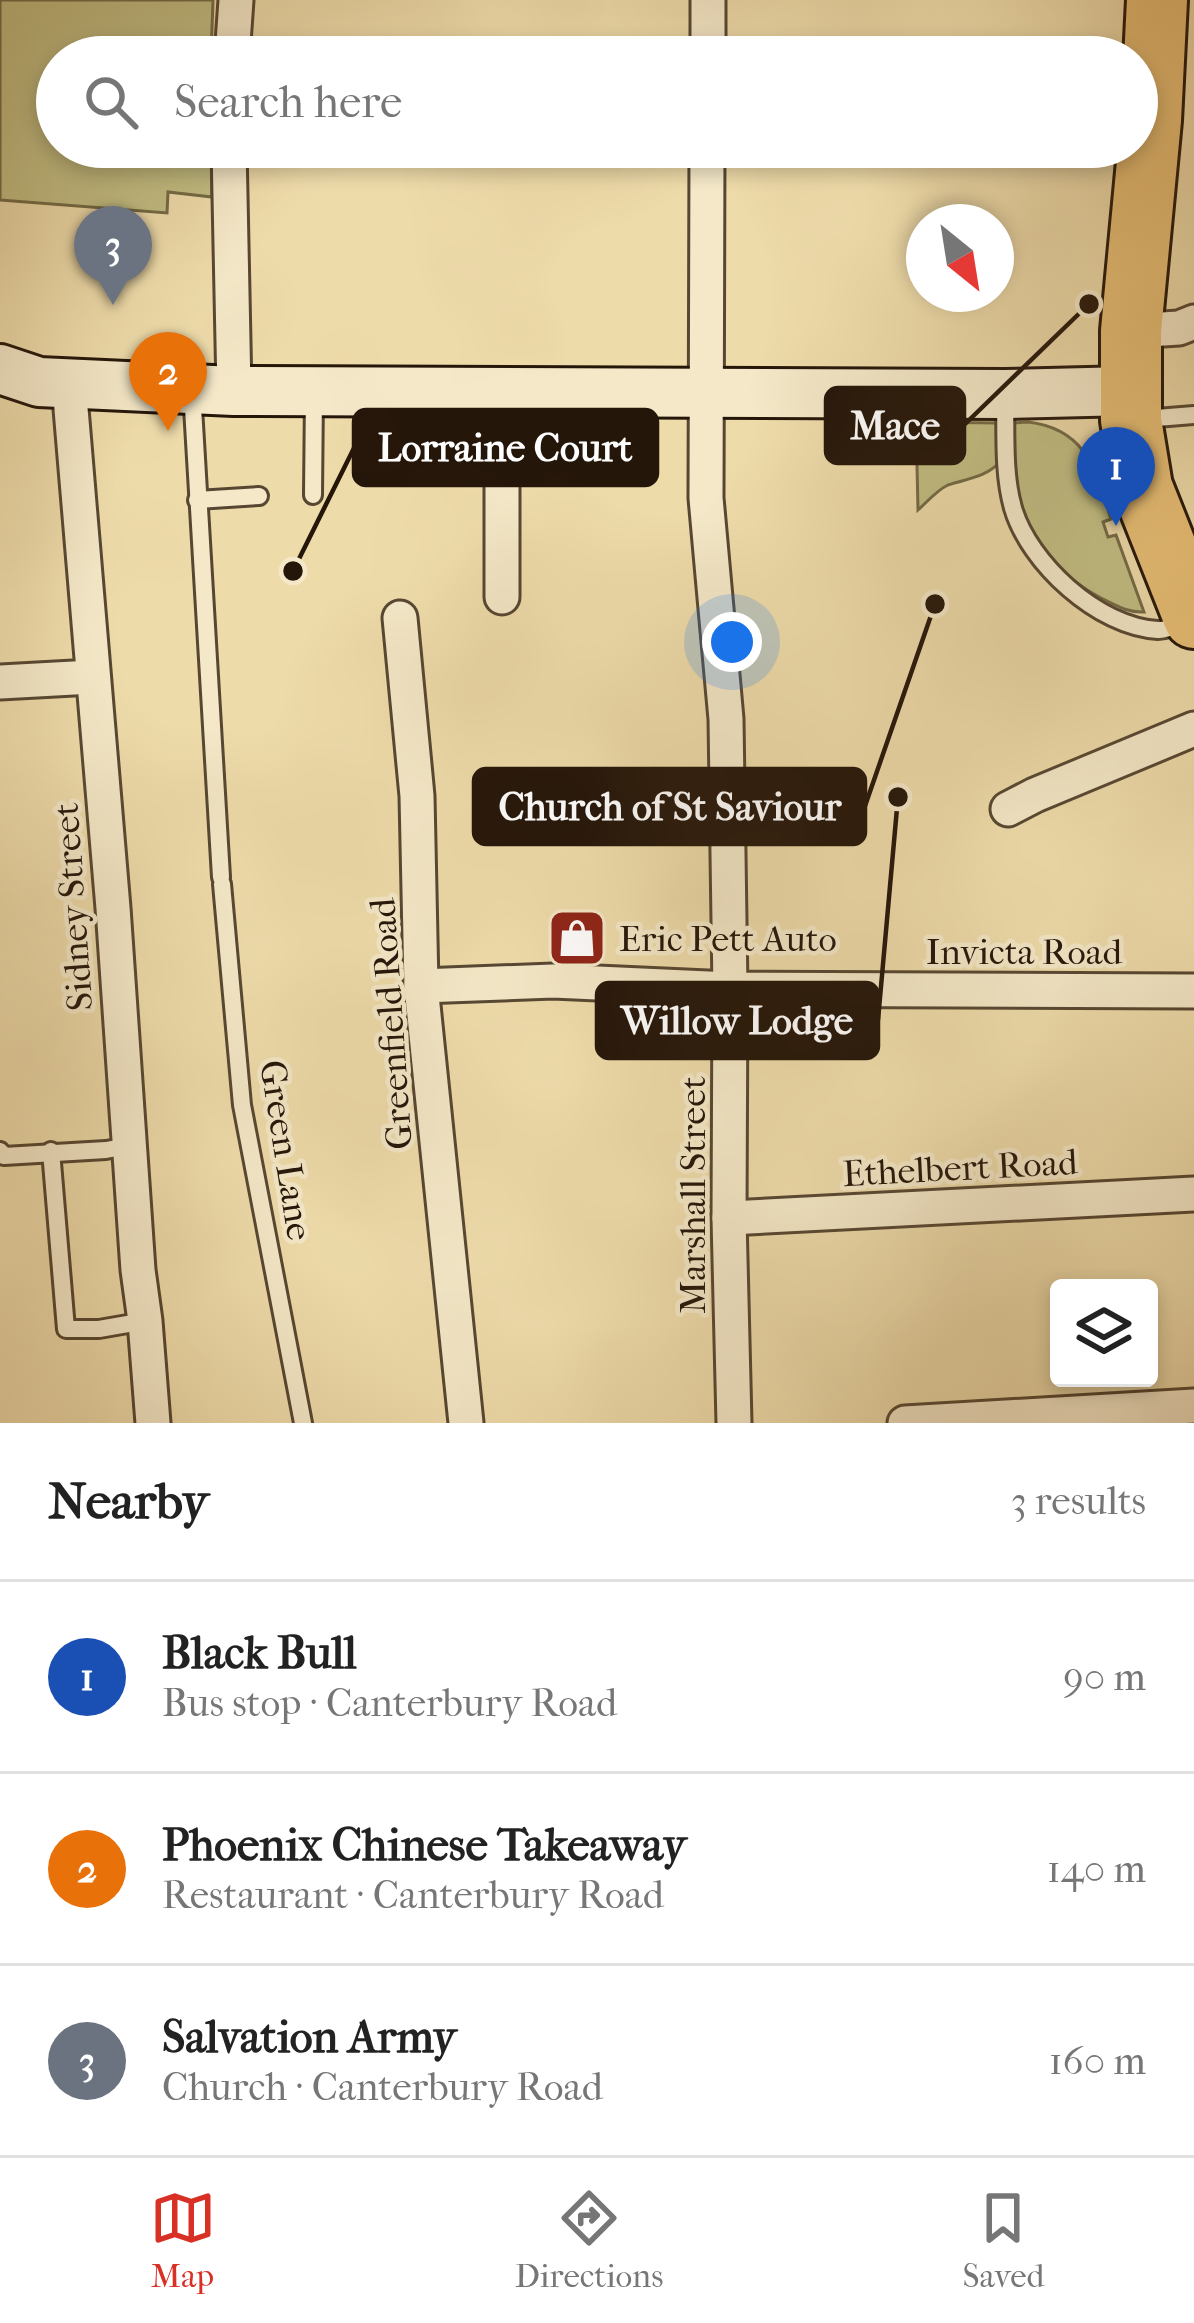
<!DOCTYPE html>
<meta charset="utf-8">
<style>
:root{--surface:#fff;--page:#f6f6f6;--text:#222;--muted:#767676;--line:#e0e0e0;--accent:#d93025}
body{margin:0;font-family:"IM FELL French Canon",serif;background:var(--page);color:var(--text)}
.controls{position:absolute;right:36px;bottom:36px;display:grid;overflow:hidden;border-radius:12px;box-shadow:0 6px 18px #0003}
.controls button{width:108px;height:108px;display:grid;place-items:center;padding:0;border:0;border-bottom:3px solid var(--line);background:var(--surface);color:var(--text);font:60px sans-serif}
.compass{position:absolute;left:906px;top:204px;width:108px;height:108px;border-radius:50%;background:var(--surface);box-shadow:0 6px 18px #0003;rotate:150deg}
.you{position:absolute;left:732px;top:642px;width:42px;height:42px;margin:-30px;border:9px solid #fff;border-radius:50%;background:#1a73e8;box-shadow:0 0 0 18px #1a73e833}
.badge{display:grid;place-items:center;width:78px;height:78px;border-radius:50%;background:var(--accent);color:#fff;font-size:39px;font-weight:700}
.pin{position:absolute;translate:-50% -99px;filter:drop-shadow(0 3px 6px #0008)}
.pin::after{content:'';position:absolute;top:63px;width:42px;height:36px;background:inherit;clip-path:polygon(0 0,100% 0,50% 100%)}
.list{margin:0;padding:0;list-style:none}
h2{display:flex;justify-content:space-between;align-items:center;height:156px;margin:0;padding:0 48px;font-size:51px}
h2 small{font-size:39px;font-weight:400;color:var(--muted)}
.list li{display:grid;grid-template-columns:78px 1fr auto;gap:36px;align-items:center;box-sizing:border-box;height:192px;padding:0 48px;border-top:3px solid var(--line)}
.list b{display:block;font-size:45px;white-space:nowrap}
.list p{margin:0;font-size:39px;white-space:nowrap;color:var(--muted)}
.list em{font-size:39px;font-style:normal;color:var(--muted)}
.icon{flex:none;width:66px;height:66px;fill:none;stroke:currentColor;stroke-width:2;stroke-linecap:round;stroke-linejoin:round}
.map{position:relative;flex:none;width:1194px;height:1423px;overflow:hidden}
.search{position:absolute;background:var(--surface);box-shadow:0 6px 18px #0003;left:36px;right:36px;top:36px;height:132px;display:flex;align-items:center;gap:30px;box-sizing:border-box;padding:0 42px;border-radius:66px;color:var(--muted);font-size:45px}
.sheet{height:732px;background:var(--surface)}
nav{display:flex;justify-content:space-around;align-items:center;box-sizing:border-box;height:168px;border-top:3px solid var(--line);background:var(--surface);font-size:33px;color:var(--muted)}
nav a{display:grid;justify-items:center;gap:6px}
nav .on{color:var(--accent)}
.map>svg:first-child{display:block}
.green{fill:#c1bd83;stroke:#736a46;stroke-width:3}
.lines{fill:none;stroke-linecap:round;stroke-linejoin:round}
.lane-casing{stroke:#574732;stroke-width:22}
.street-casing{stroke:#574732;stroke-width:39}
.secondary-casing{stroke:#25160a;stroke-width:54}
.highway-casing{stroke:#25160a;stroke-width:66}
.lane{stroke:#f4e8c8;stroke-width:16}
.street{stroke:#f4e8c8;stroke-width:33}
.secondary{stroke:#f4e8c8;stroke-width:48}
.highway{stroke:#e7be75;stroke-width:60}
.labels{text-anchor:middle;stroke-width:9;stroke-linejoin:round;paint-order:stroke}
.street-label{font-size:36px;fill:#25160a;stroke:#f4e8c8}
.poi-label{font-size:36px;fill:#25160a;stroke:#f4e8c8;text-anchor:start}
.leader{fill:none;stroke:#25160a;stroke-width:4.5}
.callout-dot{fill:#25160a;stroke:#f4e8c8;stroke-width:4.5}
.callout{fill:#25160a;stroke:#25160a;stroke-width:4.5}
.callout-label{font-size:39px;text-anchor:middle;font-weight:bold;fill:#fff}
</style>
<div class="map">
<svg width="1194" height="1423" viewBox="0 0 1194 1423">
<rect width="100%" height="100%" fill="#eedbaa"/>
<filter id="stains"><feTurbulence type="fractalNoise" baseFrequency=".00167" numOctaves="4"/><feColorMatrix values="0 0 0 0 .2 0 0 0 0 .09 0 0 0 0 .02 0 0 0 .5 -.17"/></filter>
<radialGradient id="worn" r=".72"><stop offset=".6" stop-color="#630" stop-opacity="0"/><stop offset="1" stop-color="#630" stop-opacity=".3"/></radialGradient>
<g class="green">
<path d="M0,0h213l-2,57h-154v90h154l1,50 -44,-5 -1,21 -167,-13z"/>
<path d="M916,422l83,1 2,38c-16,17 -32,17 -53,24 -11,5 -21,17 -30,25z"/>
<path d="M1028,422c59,7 67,48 83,97l-8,3 5,15 8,-2 28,77c-17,1 -28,-7 -43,-14 -44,-23 -80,-68 -87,-118 -2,-19 -1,-39 -2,-57z"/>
</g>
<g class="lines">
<defs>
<g id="lane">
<path d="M192,391l29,486"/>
<path d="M1005,395c1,37 -2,78 8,113 16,55 85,119 145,122 9,0 19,-5 27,-7"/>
<path d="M1144,419l50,-4"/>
<path d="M313,495l1,-101"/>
<path d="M197,500l62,-4"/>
<path d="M222,884l20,221 61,318"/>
<path d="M0,1151l4,5 102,-6 22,-4"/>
<path d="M51,1151l15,178h33l46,-8"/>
</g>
<g id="street">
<path d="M232,57l4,-57"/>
<path d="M708,57v-57"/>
<path d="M229,147l5,244"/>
<path d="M707,147l-1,351 20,221 4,270 -1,229 5,205"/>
<path d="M1131,331l48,-3 15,-6"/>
<path d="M69,385l44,523 25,362 7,51 8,102"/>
<path d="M502,597v-206"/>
<path d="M400,618l17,178 4,190 45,437"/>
<path d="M0,682l92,-5"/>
<path d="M1008,809l27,-14 159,-66"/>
<path d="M421,986l132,-5 177,8 464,2"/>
<path d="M729,1218l465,-24"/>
<path d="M905,1423l289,-17"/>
</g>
<path id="secondary" d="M0,369l39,13 195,9 771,3 124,-3"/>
<path id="highway" d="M1157,0l-6,120 -20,211v89l11,67 52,131"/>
</defs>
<use href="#lane" class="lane-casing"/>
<use href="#street" class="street-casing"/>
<use href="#secondary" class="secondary-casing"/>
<use href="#highway" class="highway-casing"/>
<use href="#lane" class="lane"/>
<use href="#street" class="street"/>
<use href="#secondary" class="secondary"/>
<use href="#highway" class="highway"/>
</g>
<defs>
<symbol id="shop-square" viewBox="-11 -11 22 22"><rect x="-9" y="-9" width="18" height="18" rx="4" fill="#8f2418" stroke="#f4e8c8"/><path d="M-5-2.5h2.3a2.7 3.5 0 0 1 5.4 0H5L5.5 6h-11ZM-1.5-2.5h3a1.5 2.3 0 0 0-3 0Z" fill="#fff"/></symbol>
</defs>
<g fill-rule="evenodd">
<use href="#shop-square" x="544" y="905" width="66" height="66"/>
</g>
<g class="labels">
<g class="street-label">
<text transform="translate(72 907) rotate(-94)" y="13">Sidney Street</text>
<text x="1024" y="964">Invicta Road</text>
<text transform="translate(390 1024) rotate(-94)" y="13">Greenfield Road</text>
<text transform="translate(287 1150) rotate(81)" y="13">Green Lane</text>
<text transform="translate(960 1167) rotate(-3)" y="13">Ethelbert Road</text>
<text transform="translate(692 1195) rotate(-90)" y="13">Marshall Street</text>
</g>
<g class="poi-label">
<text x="619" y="951">Eric Pett Auto</text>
</g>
</g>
<path class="leader" d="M1089 304L964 425M293 571L354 448M935 604L865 806M898 797L878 1020"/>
<g class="callout-dot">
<circle cx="1089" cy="304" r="12"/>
<circle cx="293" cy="571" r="12"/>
<circle cx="935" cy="604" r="12"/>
<circle cx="898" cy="797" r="12"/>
</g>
<g class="callout">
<rect x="826" y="388" width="138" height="75" rx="12"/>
<rect x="354" y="410" width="303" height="75" rx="12"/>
<rect x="474" y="769" width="391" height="75" rx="12"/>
<rect x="597" y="983" width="281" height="75" rx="12"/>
</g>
<g class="callout-label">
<text x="895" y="439">Mace</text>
<text x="505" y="461">Lorraine Court</text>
<text x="670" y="820">Church of St Saviour</text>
<text x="737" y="1034">Willow Lodge</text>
</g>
<rect width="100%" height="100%" filter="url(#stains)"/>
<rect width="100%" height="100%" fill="url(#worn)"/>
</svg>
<div class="controls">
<button><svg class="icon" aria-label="layers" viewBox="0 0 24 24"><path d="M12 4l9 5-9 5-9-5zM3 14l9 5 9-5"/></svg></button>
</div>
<svg class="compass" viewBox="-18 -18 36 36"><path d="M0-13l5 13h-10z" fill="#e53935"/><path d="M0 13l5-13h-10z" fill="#767676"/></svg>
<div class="you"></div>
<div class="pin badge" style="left:1116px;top:526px;background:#1a4fb4">1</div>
<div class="pin badge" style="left:168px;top:431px;background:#e8710a">2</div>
<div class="pin badge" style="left:113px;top:305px;background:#6b7280">3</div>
<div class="search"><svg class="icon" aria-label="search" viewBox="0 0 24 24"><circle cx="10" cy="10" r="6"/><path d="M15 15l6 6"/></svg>Search here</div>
</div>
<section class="sheet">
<h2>Nearby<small>3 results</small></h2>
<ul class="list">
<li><span class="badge" style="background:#1a4fb4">1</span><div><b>Black Bull</b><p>Bus stop · Canterbury Road</p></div><em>90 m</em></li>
<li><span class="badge" style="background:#e8710a">2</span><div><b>Phoenix Chinese Takeaway</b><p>Restaurant · Canterbury Road</p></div><em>140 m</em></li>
<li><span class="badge" style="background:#6b7280">3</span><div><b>Salvation Army</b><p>Church · Canterbury Road</p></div><em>160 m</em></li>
</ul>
</section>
<nav>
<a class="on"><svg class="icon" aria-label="map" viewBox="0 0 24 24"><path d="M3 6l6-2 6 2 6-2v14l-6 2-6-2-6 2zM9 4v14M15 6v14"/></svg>Map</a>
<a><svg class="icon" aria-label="directions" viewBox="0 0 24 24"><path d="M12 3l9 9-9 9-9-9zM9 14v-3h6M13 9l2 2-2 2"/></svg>Directions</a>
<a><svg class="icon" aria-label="saved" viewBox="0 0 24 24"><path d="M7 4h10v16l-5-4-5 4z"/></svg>Saved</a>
</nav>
